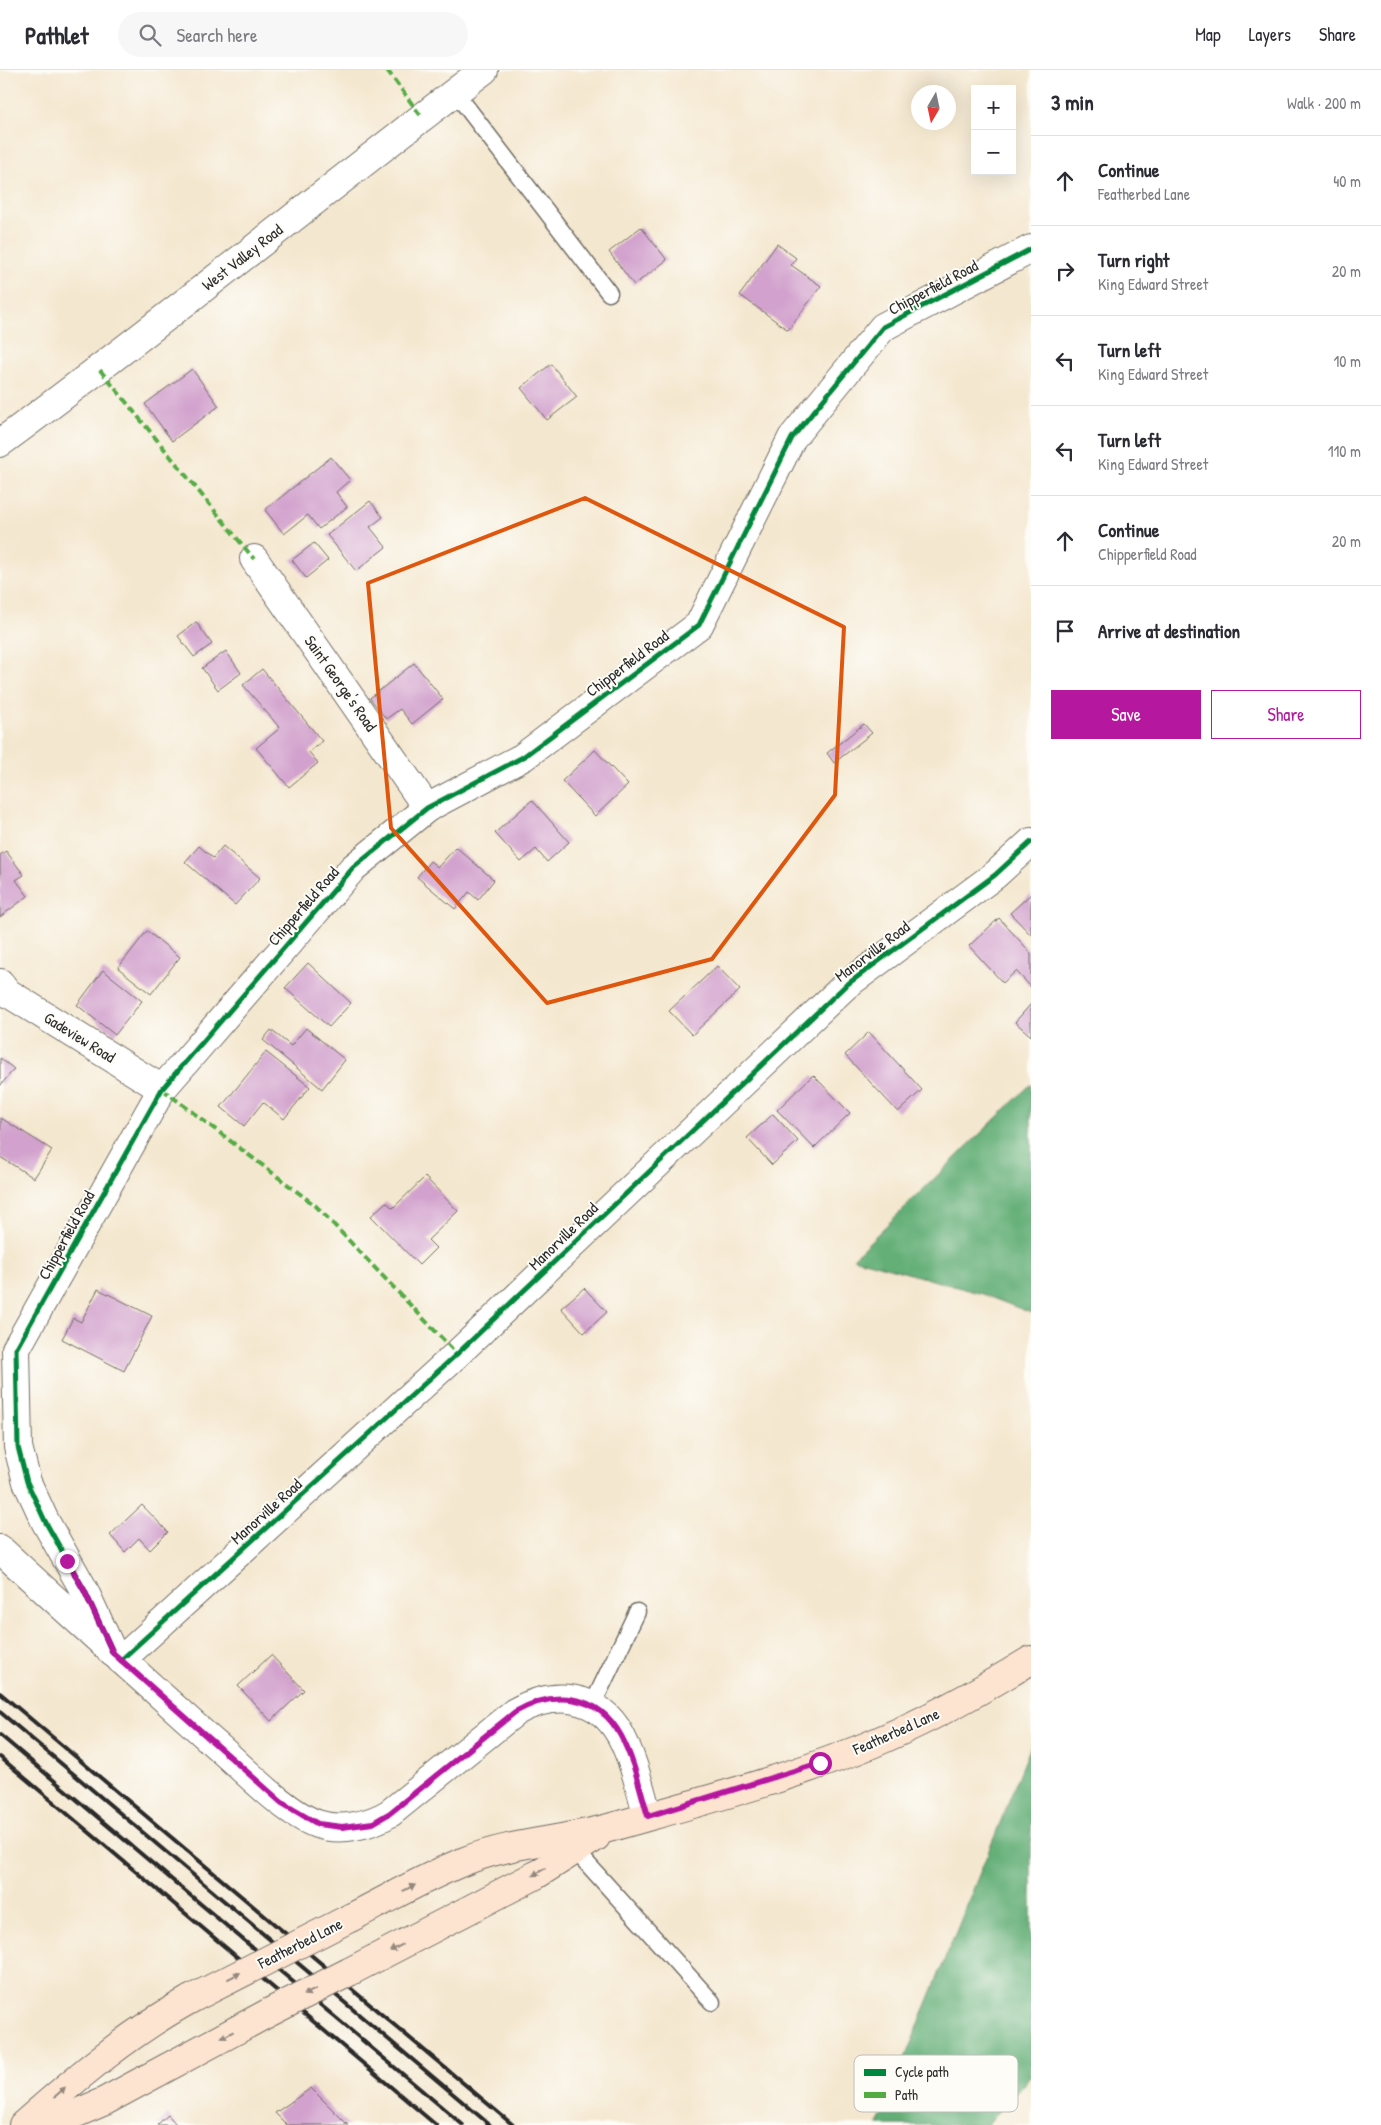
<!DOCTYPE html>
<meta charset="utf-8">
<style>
:root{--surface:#fff;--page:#f7f7f7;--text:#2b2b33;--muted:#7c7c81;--line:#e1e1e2;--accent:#b5179e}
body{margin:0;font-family:"Patrick Hand",sans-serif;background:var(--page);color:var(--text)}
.controls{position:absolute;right:15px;top:15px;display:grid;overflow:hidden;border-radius:0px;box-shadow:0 5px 20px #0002}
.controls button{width:45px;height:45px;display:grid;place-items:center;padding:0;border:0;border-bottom:1px solid var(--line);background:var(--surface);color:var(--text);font:25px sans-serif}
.compass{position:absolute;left:911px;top:15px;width:45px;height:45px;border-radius:50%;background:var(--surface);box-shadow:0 5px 20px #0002;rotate:189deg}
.stop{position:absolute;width:15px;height:15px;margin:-11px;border:4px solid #b5179e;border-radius:50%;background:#fff}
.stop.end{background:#b5179e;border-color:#fff;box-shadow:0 1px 5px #0008}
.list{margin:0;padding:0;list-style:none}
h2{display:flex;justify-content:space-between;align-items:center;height:65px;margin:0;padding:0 20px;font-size:21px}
h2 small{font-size:16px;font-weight:400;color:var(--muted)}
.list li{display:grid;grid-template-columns:32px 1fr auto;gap:15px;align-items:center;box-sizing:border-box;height:90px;padding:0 20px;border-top:1px solid var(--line)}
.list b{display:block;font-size:19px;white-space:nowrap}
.list p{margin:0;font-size:16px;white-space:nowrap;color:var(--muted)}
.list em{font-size:16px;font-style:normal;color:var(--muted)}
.actions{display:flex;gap:10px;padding:15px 20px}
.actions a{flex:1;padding:11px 0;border:1px solid var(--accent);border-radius:0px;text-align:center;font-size:18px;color:var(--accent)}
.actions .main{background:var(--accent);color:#fff}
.icon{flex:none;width:28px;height:28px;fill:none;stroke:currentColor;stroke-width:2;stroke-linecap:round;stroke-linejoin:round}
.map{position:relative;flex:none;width:1031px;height:2055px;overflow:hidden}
header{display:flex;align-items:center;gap:30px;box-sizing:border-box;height:70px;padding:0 25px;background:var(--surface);border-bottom:1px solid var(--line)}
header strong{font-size:24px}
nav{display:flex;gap:28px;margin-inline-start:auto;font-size:18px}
.search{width:350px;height:45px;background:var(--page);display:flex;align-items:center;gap:12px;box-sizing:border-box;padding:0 18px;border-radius:28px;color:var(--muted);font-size:19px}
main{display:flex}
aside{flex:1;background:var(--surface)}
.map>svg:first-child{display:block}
.forest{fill:#64af77;stroke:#486d51}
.building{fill:#d2a1cd}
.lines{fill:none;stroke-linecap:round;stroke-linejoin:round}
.lane-casing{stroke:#716d64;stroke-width:19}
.street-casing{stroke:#716d64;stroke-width:30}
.secondary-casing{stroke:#716d64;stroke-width:30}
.lane{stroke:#fff;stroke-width:16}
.street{stroke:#fff;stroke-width:28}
.secondary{stroke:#fde4d1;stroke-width:28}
.rail{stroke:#2b2b2b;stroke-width:4}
.secondary-bridge-casing{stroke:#716d64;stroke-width:30;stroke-linecap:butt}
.secondary-bridge{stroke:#fde4d1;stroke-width:28}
.quiet{stroke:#54ab44;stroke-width:4;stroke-dasharray:8 4;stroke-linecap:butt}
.cycleway-casing{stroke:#fdfcf7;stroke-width:8}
.cycleway{stroke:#00873e;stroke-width:5}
.oneway{fill:#94887e}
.route{stroke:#b5179e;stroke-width:6}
.marked{fill:none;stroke:#df570e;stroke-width:4;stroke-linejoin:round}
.labels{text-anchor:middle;stroke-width:4;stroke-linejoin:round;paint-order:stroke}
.street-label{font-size:16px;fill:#2b2b2b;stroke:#fdfcf7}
.key{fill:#fdfcf7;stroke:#bebdba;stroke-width:1}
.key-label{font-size:14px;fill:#2b2b2b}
</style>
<header>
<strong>Pathlet</strong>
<div class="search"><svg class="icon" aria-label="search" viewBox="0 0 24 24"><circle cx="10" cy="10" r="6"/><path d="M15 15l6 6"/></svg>Search here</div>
<nav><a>Map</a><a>Layers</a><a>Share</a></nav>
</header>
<main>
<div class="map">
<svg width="1031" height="2055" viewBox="0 0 1031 2055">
<rect width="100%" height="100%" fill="#fdfcf7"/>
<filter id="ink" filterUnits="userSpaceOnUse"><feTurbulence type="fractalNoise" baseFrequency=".02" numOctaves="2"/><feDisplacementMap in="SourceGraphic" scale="10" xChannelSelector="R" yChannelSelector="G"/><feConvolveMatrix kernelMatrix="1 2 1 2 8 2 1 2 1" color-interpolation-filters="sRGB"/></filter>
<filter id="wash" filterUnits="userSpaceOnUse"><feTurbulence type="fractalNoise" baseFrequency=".0096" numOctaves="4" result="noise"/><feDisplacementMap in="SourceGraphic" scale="20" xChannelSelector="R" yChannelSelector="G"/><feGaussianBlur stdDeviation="1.12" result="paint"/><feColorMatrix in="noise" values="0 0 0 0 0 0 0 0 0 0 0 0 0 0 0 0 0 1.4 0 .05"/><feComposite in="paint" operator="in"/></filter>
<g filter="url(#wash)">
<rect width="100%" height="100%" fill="#f4e7cf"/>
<g class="forest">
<path d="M1031,1014v229l-49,-19 -129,-36z"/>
<path d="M1031,1676v330l-44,49h-109z"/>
</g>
<g id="blocks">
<g class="building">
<path d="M641,157l26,33 -33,25 -25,-33z"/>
<path d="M777,174l19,14 -5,7 30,21 -33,44 -48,-35z"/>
<path d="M551,294l26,33 -30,23 -26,-32z"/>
<path d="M192,299l27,37 -47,35 -27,-37z"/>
<path d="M331,387l19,23 -14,12 11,15 -28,22 -11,-14 -24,19 -19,-24z"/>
<path d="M370,431l13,16 -13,10 16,20 -30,24 -29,-36z"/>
<path d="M314,473l14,17 -22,18 -14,-18z"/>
<path d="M196,552l16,22 -18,13 -16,-21z"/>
<path d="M226,581l15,22 -23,17 -16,-22z"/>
<path d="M414,593l29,36 -31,25 -12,-15 -14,10 -16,-21z"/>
<path d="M262,599l60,72 -13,11 9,11 -29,24 -33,-39 24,-20 -37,-43z"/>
<path d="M864,654l8,9 -38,30 -7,-10z"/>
<path d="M595,680l33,35 -33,31 -33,-35z"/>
<path d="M532,730l37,42 -22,20 -11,-13 -15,13 -26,-29z"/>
<path d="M199,776l14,12 10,-12 37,32 -25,27 -50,-43z"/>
<path d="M456,777l38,33 -16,20 -9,-8 -14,17 -38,-32 13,-16 8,6z"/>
<path d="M6,781l18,24 -8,5 12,16 -28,21v-62z"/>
<path d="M1031,824v41l-21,-22z"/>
<path d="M999,848l32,35v34l-15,-16 -13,12 -34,-37z"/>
<path d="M147,861l33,26 -29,37 -33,-26z"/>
<path d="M308,893l43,40 -22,24 -44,-39z"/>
<path d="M717,896l23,24 -48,45 -23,-24z"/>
<path d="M103,900l39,31 -27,34 -38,-30z"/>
<path d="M1031,934v32l-16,-14z"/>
<path d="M306,958l39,32 -23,29 -59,-49 8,-10 20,16z"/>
<path d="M869,962l53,58 -24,22 -53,-57z"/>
<path d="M266,982l44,35 -26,32 -21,-17 -19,24 -23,-19z"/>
<path d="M0,988l14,11 -14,17z"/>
<path d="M813,1005l37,38 -36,35 -37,-38z"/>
<path d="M773,1044l25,27 -26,24 -25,-27z"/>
<path d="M1,1048l51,32 -18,28 -34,-21z"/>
<path d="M425,1107l33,34 -30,29 8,8 -17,17 -48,-49 15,-14 7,6z"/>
<path d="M584,1218l23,24 -23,21 -23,-25z"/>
<path d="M98,1219l54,27 -28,55 -62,-32 11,-21 8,4z"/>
<path d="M142,1435l26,27 -18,18 -11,-12 -14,14 -15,-17z"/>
<path d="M271,1585l33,35 -33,31 -33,-35z"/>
<path d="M311,2018l37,37h-61l-12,-12z"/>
<path d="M168,2045l9,10h-20z"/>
</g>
</g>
</g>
<g filter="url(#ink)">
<use href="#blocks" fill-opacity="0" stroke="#716d64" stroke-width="1"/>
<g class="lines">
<defs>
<g id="lane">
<path d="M455,22l154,201"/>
<path d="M592,1636l45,-94"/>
<path d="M575,1780l137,152"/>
</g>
<g id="street">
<path d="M0,373c164,-120 321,-250 484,-373"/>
<path d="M254,489l173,249"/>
<path d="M0,913l8,10 154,96"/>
<path d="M0,1479c71,66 144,131 216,196 27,23 69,68 101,79 24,8 53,1 73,-11l125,-101c38,-22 83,-19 106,24 13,25 19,53 27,80"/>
<path d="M113,1583l-29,-63 -39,-69 -18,-39 -9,-35 -2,-98 146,-260 191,-221 74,-60 96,-51 176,-132 93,-187 91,-111 148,-78"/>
<path d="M121,1590l336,-306 388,-368 150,-111 36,-33"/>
</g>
<g id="secondary">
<path d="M350,1848c38,-19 75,-41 115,-57 47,-19 99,-20 147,-34 84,-24 175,-48 255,-81 58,-24 112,-54 164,-86"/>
<path d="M349,1902l187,-97 60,-38"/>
<path d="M23,2055c53,-47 106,-92 168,-126"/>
<path d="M49,2055l56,-24 165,-89"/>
</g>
</defs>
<use href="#lane" class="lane-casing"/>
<use href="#street" class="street-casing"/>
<use href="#secondary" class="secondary-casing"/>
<use href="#lane" class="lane"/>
<use href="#street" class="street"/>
<use href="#secondary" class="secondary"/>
<g class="rail">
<path d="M0,1623l513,432"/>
<path d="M0,1642l490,413"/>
<path d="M0,1665l463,390"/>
<path d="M0,1687l436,368"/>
</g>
<defs>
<g id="secondary-bridge">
<path d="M191,1929l159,-81"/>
<path d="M270,1942l79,-40"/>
</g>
</defs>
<use href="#secondary-bridge" class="secondary-bridge-casing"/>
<use href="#secondary-bridge" class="secondary-bridge"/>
<g class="quiet">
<path d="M387,0l34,46"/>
<path d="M100,300l154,189"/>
<path d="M162,1019l154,117 141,148"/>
</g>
<defs>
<g id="cycleway">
<path d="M113,1583l-29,-63 -39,-69 -18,-39 -9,-35 -2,-98 146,-260 191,-221 74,-60 96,-51 176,-132 93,-187 91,-111 148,-78"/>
<path d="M121,1590l336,-306 388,-368 150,-111 36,-33"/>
</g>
</defs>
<use href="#cycleway" class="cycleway-casing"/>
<use href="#cycleway" class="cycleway"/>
</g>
<defs><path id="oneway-solid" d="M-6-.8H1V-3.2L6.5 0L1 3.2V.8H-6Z" transform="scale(1.25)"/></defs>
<g class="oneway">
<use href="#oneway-solid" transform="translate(539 1802) rotate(149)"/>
<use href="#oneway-solid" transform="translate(409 1818) rotate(-26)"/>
<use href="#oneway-solid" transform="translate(396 1878) rotate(152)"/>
<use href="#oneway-solid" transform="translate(234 1906) rotate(-27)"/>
<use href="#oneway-solid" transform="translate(310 1922) rotate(153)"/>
<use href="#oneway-solid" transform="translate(227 1965) rotate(152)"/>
<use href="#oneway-solid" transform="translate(60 2022) rotate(-42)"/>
</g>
</g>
<g class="lines" filter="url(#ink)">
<path class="route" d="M67,1491l17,29 29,63 169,150 36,21 24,3 31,-4 17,-10 125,-101c38,-22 83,-19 106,24 13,24 19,53 27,80l172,-53"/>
</g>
<path class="marked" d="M585,428l259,129 -9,168 -123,164 -165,44 -156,-175 -23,-245z"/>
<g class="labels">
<g class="street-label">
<text transform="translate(242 187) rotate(-38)" y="6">West Valley Road</text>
<text transform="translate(933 217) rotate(-28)" y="6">Chipperfield Road</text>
<text transform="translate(627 593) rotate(-37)" y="6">Chipperfield Road</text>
<text transform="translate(341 613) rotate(55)" y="6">Saint George's Road</text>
<text transform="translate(303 836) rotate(-49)" y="6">Chipperfield Road</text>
<text transform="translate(872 881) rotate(-37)" y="6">Manorville Road</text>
<text transform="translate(80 967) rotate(32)" y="6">Gadeview Road</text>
<text transform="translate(66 1165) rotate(-61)" y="6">Chipperfield Road</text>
<text transform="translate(563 1166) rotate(-44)" y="6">Manorville Road</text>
<text transform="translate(266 1441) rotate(-42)" y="6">Manorville Road</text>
<text transform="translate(896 1661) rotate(-24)" y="6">Featherbed Lane</text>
<text transform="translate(300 1873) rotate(-27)" y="6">Featherbed Lane</text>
</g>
</g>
<rect x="854" y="1985" width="164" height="57" rx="8" class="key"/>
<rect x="864" y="1999" width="22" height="7" fill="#00873e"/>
<rect x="864" y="2022" width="22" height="6" fill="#54ab44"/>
<g class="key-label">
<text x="895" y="2007">Cycle path</text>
<text x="895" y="2030">Path</text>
</g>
</svg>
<div class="controls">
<button>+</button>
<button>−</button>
</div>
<svg class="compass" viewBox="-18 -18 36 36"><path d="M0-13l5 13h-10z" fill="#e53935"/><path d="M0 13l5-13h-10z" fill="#7c7c81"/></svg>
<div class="stop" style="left:820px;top:1693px"></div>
<div class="stop end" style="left:67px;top:1491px"></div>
</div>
<aside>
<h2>3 min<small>Walk · 200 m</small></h2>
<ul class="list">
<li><svg class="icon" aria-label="ahead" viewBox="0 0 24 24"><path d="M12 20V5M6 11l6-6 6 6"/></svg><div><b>Continue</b><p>Featherbed Lane</p></div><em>40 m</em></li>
<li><svg class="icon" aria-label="right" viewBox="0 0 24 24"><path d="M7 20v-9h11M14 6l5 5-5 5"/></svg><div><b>Turn right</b><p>King Edward Street</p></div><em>20 m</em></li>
<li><svg class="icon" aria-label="left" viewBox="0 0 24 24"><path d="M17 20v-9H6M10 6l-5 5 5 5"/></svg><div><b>Turn left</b><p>King Edward Street</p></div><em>10 m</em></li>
<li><svg class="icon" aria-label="left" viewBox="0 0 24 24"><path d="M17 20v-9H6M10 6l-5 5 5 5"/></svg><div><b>Turn left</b><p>King Edward Street</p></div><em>110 m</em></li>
<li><svg class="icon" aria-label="ahead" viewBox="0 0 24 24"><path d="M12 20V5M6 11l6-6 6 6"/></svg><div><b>Continue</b><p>Chipperfield Road</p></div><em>20 m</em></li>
<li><svg class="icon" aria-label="arrive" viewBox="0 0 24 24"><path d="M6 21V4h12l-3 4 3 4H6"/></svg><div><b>Arrive at destination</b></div></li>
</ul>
<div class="actions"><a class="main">Save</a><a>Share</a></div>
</aside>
</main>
